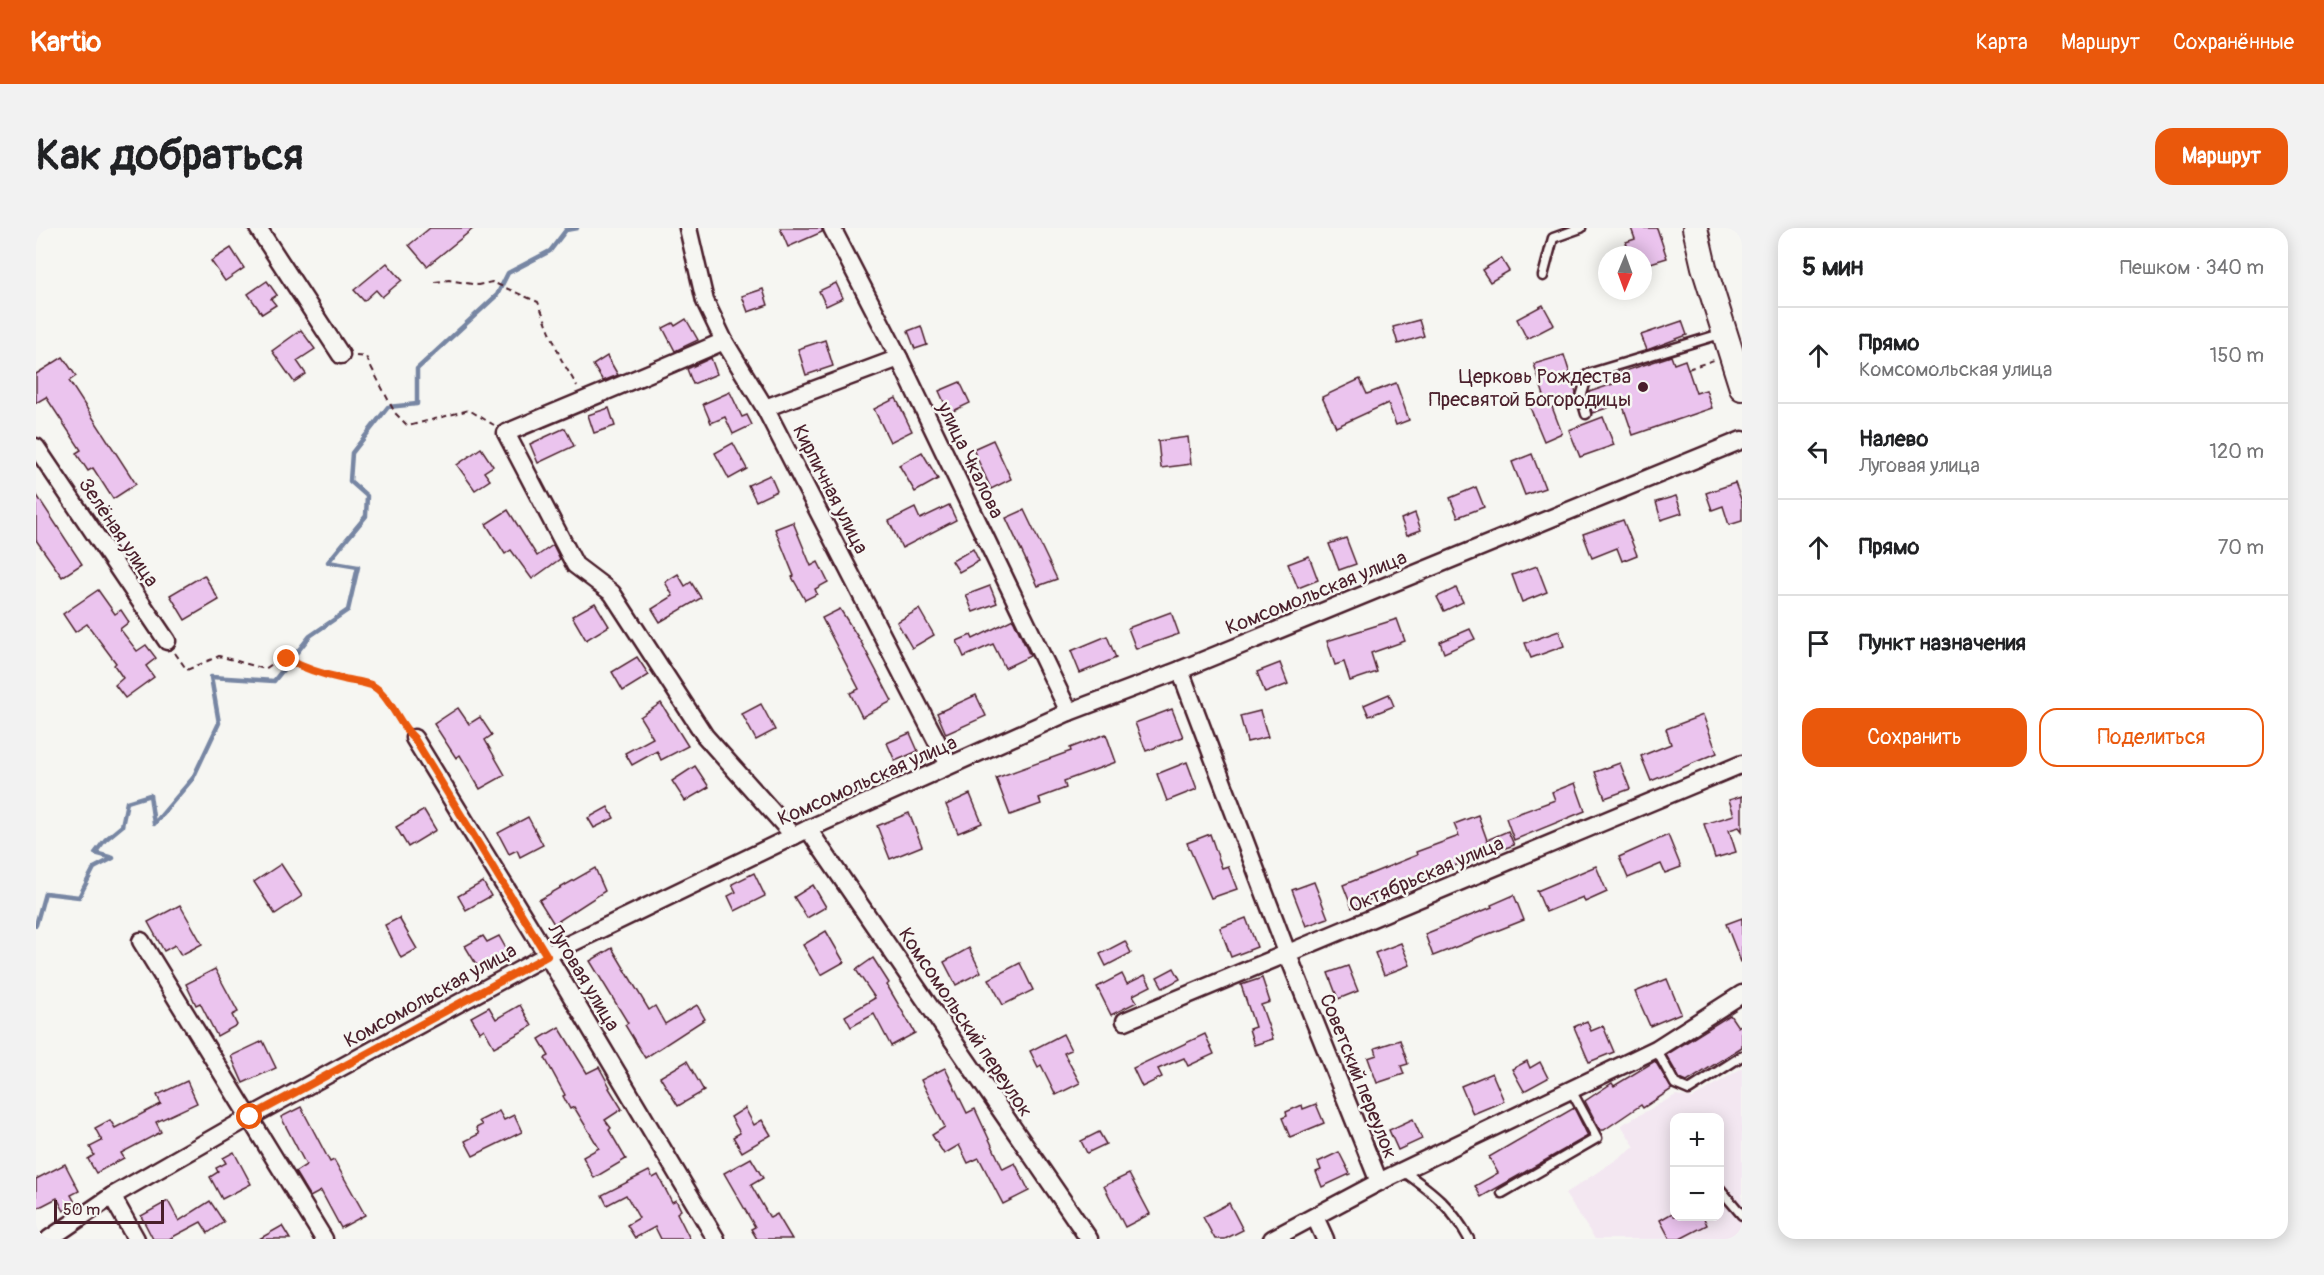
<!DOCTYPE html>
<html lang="ru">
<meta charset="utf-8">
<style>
:root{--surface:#fff;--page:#f2f2f2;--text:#202124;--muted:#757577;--line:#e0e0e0;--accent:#ea580c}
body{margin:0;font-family:Pangolin,sans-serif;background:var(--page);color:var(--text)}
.controls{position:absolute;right:18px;bottom:18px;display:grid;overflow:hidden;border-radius:12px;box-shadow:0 3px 15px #0003}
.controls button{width:54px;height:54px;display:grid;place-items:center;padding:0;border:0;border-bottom:2px solid var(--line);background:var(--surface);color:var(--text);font:30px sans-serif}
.compass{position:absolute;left:1562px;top:18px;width:54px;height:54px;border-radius:50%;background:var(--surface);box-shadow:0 3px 15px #0003;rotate:181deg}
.scale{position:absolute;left:18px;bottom:15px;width:110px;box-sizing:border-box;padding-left:6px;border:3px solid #4a1f2b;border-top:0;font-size:16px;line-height:21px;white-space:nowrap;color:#4a1f2b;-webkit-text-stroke:4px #f6f6f2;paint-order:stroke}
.stop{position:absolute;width:18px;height:18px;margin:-14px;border:4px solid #ea580c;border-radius:50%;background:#fff}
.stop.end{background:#ea580c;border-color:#fff;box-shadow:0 2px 6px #0008}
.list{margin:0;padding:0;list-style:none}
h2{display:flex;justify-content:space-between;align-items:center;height:78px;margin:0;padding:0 24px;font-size:26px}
h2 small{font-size:20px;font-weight:400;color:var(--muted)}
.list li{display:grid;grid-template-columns:39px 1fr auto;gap:18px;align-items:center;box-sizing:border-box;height:96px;padding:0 24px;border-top:2px solid var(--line)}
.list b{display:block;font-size:22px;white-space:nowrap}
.list p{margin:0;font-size:20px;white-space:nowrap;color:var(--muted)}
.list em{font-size:20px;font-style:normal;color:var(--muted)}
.actions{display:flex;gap:12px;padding:18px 24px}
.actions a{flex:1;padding:14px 0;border:2px solid var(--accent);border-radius:18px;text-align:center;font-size:21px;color:var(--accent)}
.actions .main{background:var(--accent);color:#fff}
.icon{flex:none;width:33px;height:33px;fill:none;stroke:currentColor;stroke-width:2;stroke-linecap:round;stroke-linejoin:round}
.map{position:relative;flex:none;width:1706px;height:1011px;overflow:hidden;border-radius:18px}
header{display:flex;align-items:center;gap:36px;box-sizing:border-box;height:84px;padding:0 30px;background:var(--accent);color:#fff}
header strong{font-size:28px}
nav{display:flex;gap:33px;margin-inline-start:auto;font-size:21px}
.intro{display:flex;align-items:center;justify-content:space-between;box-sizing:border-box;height:144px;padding:0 36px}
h1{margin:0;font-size:42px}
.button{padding:15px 27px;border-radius:18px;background:var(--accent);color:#fff;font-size:21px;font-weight:700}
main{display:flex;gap:36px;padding:0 36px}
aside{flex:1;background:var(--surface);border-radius:18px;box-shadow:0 3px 15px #0003}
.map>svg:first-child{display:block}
.built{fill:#f3e7f1;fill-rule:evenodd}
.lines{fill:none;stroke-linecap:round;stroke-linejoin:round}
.stream{stroke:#7786a3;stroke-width:4.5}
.building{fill:#ebc4ee;stroke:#4a1f2b;stroke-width:1.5}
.service-casing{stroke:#4a1f2b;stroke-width:13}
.minor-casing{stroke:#4a1f2b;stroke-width:21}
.secondary-casing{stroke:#4a1f2b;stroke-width:28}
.path{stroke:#4a1f2b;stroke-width:2;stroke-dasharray:6 4.5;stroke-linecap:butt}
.service{stroke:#f6f6f2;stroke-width:8}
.minor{stroke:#f6f6f2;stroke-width:16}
.secondary{stroke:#f6f6f2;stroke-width:24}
.route{stroke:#ea580c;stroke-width:8}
.poi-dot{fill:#4a1f2b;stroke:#f6f6f2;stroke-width:2}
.labels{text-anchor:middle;stroke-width:5;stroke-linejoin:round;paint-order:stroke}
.poi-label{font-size:20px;fill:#4a1f2b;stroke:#f6f6f2;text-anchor:end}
.street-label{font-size:20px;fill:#4a1f2b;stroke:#f6f6f2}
</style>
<header>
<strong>Kartio</strong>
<nav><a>Карта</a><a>Маршрут</a><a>Сохранённые</a></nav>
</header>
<div class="intro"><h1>Как добраться</h1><a class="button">Маршрут</a></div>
<main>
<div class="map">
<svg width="1706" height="1011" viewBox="0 0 1706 1011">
<rect width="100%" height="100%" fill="#f6f6f2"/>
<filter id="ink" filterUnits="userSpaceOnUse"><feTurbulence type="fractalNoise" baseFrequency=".0167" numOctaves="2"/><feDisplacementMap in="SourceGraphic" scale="12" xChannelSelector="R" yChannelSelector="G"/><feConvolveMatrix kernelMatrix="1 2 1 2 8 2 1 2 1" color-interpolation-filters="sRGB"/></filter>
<g filter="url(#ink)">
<path class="built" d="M1706,840v171h-147l-30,-45 70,-47 -14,-22 55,-30 17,3zM1638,890h46v98h-46z"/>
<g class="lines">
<path class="stream" d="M0,697l9,-32 34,4 15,-29 19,-10 -18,-5 10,-13 17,-14 5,-24 23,-7 4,29 39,-46 26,-55 -8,-46 63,4 36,-45 38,-26 10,-43 -30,-5 38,-46 1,-20 -17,-15 2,-28 36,-46 29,-3v-35l80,-74 11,-22 42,-22 16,-21 11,-2"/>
</g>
<g class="building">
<path d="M394,0h44l-47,38 -18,-21z"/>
<path d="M744,0h42v4l-34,15z"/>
<path d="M1595,0h26l10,30 -23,7 -1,-10h-13l-4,-13 9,-3z"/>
<path d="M195,20l13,20 -19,13 -14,-20z"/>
<path d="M1465,30l8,13 -19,11 -8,-12z"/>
<path d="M351,35l15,17 -20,17 -6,-7 -12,11 -10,-11z"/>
<path d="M231,53l10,14 -6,4 5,6 -14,9 -14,-20z"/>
<path d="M800,55l7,15 -17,8 -7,-15z"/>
<path d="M727,61l5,16 -20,7 -6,-16z"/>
<path d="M1507,77l11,20 -27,14 -10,-20z"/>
<path d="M650,91l12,21 -23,11 -12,-23 10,-5 2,3z"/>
<path d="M1383,92l5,16 -26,8 -5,-17z"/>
<path d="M1646,93l5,14 -40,15 -6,-15z"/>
<path d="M885,98l6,19 -12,4 -7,-18z"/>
<path d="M265,102l14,19 -18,12 9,13 -12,8 -22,-31z"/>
<path d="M789,112l8,26 -27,9 -8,-26z"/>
<path d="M1528,127l12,38 -1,6 -23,8 10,26 -18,8 -15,-36 16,-6 -11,-35z"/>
<path d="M571,128l11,19 -15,6 -10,-16z"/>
<path d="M1635,128l3,8 11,-4 11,33 10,-3 6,18 -79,27 -11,-32 -30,10 -4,-16 1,-5 33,-11 -3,-8z"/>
<path d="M27,129l13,19 -7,5 67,103 -23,15 -20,-31 -5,3 -12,-18 5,-3 -35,-53 -10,6v-29z"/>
<path d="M675,130l6,16 -24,10 -6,-15z"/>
<path d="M1324,151l7,15 29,-11 13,37 -13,5 -8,-22 -52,24 -14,-30z"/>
<path d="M924,154l10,21 -21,10 -10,-22z"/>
<path d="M694,164l12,25 5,-2 5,10 -19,9 -8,-17 -14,6 -8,-19z"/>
<path d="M860,170l16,33 -22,11 -16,-33z"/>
<path d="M573,180l6,18 -21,7 -6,-18z"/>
<path d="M1567,189l11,28 -34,12 -11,-27z"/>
<path d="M529,200l9,18 -36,17 -8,-19z"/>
<path d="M1152,209l3,27 -30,4 -3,-27z"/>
<path d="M957,212l18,39 -20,10 -18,-40z"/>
<path d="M697,215l14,26 -18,10 -14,-26z"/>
<path d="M445,220l12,18 -9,6 6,8 -15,10 -18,-25z"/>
<path d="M886,224l16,27 -23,13 -16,-27z"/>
<path d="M1496,226l13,34 -20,7 -13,-33z"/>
<path d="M734,247l7,16 -21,10 -8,-16z"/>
<path d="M1699,255l7,19v19l-13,4 -6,-19 -11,4 -6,-17z"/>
<path d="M1440,259l8,20 -26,10 -8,-19z"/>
<path d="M0,266l46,70 -20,13 -26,-37z"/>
<path d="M1640,268l6,17 -21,7 -5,-18z"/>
<path d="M913,277l7,15 -54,28 -13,-27 26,-13 5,11z"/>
<path d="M472,282l29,46 16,-11 7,14 -28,20 -21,-29 -6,4 -19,-30z"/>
<path d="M988,282l33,69 -19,7 -32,-68z"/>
<path d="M1379,285l6,17 -14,5 -6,-16z"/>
<path d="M1587,292l14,35 -15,6 -5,-13 -25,10 -9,-24z"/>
<path d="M757,294l18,44 7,-4 10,20 -13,7 2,5 -12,6 -13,-23 2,-1 -19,-47z"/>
<path d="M1310,310l10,26 -17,6 -10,-26z"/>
<path d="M937,321l6,12 -20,11 -7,-11z"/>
<path d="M1273,328l9,24 -20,8 -10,-24z"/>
<path d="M1501,338l10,26 -25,10 -10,-27z"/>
<path d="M642,346l7,12 6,-4 10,16 -41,24 -8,-13 21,-13 -8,-14z"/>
<path d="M168,347l15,25 -34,20 -15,-25z"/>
<path d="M954,358l7,17 -24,9 -7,-17z"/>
<path d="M1420,360l7,14 -19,9 -7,-14z"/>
<path d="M62,362l17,24 6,-4 8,12 -9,7 17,22 9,-6 10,13 -10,8 8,11 -29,21 -10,-13 8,-7 -9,-13 2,-2 -29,-39 -12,8 -12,-18z"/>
<path d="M559,375l14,23 -23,14 -14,-24z"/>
<path d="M804,381l21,33 31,59 -30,16 -12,-24 9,-4 -37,-71z"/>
<path d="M883,381l15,26 -22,13 -15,-26z"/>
<path d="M1135,384l8,22 -43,15 -8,-21z"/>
<path d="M977,391l17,37 -25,12 -12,-24 -29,13 -7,-16 14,-6 2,4z"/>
<path d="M1361,391l8,22 -34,12 6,19 -27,9 -6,-19 -9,3 -8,-24z"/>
<path d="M1434,401l5,10 -31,14 -4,-11z"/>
<path d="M1523,403l5,15 -33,12 -6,-15z"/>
<path d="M1071,408l9,22 -36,15 -9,-22z"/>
<path d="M601,429l12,18 -26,16 -11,-19z"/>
<path d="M1244,435l8,21 -23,9 -8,-21z"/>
<path d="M1353,466l5,12 -25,10 -5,-11z"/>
<path d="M940,467l10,21 -40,18 -9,-21z"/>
<path d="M625,475l27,43 -27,14 -4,-9 -25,14 -7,-12 28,-15 -13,-21z"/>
<path d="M725,476l14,26 -19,10 -14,-26z"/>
<path d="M422,480l11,16 11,-7 12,18 -7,5 20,35 -25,14 -20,-34 -4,3 -22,-34z"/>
<path d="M1136,481l11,28 -37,14 -11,-28z"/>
<path d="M1224,483l8,26 -21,5 -7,-26z"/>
<path d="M1667,487l14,38 -66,28 -10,-25 30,-12 -5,-15z"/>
<path d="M874,505l8,18 -23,10 -8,-18z"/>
<path d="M1070,506l10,28 -52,19 2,7 -27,10 2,6 -31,11 -14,-37 75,-27 -1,-3z"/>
<path d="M1151,534l10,27 -30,12 -10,-27z"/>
<path d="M1584,535l10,26 -25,9 -10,-26z"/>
<path d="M659,538l14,21 -24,14 -13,-20z"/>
<path d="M1539,555l10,28 -71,29 -8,-22 49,-18 -3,-8z"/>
<path d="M934,566l12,29 -24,10 -12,-28z"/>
<path d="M1706,568v35l-3,-4 -10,3 7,22 -21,6 -11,-34 30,-9 -5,-15z"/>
<path d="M572,579l6,11 -20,10 -6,-10z"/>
<path d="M388,582l12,20 -28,17 -12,-20z"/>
<path d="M873,585l13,33 -32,13 -13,-33z"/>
<path d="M1442,587l9,25 21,-9 6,14 -106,37 -56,26 -9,-23 74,-30 -1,-3 43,-16 -5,-12z"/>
<path d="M492,589l15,28 -23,12 -3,-7 -8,4 -11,-21z"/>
<path d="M1174,606l12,34 6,-2 9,23 -26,9 -24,-55z"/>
<path d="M1632,607l13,32 -16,6 -4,-9 -33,14 -9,-21z"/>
<path d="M245,636l21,32 -27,18 -21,-32z"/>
<path d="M1560,638l11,26 -22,10 -2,-5 -37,15 -9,-21z"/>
<path d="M559,640l10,23 -51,33 -15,-24z"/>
<path d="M718,645l11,23 -30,15 -7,-15 8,-4 -4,-8z"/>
<path d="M447,654l8,14 -25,14 -8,-14z"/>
<path d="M1278,654l14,36 -22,8 -14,-36z"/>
<path d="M777,657l13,22 -19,11 -13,-21z"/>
<path d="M1478,667l10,25 -91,36 -8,-22 67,-27 -1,-2z"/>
<path d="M144,677l22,39 -21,11 -6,-10 -11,6 -16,-29z"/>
<path d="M363,690l18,31 -16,9 -16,-33z"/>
<path d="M1210,690l11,29 -26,10 -11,-29z"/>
<path d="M1706,690v44h-1l-15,-38z"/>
<path d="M790,703l18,31 -23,13 -18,-30z"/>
<path d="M447,708l4,6 12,-6 9,16 -29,17 -14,-23z"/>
<path d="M1089,713l6,12 -25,13 -6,-12z"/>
<path d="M1365,715l9,22 -26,10 -9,-22z"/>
<path d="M576,720l37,62 6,-4 10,18 32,-19 8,14 -60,39 -20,-33 3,-2 -38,-62z"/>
<path d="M933,720l12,24 -25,13 -12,-23z"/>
<path d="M837,730l16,25 -2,2 28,48 -24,13 -17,-32 -23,13 -6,-11 30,-18 -19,-28z"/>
<path d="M984,735l13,27 -30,15 -14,-26z"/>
<path d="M1312,738l10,25 -20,8 -10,-26z"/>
<path d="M1138,740l6,11 -17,9 -6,-11z"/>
<path d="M179,741l23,43 -6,3 5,10 -20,11 -17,-33 -4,2 -10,-21z"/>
<path d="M1086,746l5,10 18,-9 6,11 -18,9 4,7 -26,13 -14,-28z"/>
<path d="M1226,750l8,24 -9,3 12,34 -19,6 -5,-16 6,-2 -14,-42z"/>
<path d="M1631,751l14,34 -31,13 -15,-34z"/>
<path d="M484,777l12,21 -38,21 -10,-18 -4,3 -9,-15 18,-10 7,12z"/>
<path d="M1694,787l8,12 4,-3v23l-55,35 -7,-3 -14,-24z"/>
<path d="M1551,793l4,10 12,-5 11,26 -25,10 -15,-35z"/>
<path d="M523,799l28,46 12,-6 11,20 -1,1 13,21 -17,11 6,8 -2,2 17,29 -32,19 -11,-21 16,-9 -25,-41 -4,2 -7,-13 2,-1 -20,-37 4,-2 -10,-17z"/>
<path d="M1027,806l8,16 -7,3 16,30 -24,12 -15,-30 -3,2 -8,-16z"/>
<path d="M1169,806l9,20 -26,12 -4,-8 -26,11 4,8 -20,10 -9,-19z"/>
<path d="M1364,812l8,24 -7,2 3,8 -27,9 -9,-25 9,-3 -2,-7z"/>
<path d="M227,813l13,27 -33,15 -12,-27z"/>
<path d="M651,833l17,30 -26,15 -18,-29z"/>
<path d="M1491,833l3,7 10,-6 8,16 -24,13 -12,-22z"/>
<path d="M1619,833l17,28 -29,19 -2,-3 -37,25h-4l-15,-29 27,-18 2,3z"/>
<path d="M909,840l22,45 8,-4 28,60 12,-6 14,28 -26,13 -24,-46 -11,5 -9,-18 -15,9 -12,-19 13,-8 -24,-47z"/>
<path d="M1456,845l12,28 -31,13 -12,-28z"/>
<path d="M151,853l10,22 -41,19 5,10 -40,21 3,5 -28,15 -8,-14 6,-4 -4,-8 12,-6 -7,-13 15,-8 5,8 46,-24 -4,-9z"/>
<path d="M1280,876l8,19 -34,14 -8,-19 5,-2 -1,-4 16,-7 1,4z"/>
<path d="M265,879l29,55 4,-2 31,55 -24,13 -20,-37 -11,6 -15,-25 11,-7 -25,-48z"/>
<path d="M709,880l9,17 8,-5 9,15 -29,17 -9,-15 7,-4 -9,-16z"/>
<path d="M1538,880l14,28 -107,61 -6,-11 23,-13 -9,-16z"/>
<path d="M463,883l5,9 10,-5 8,17 -49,24 -8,-15 14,-7 -3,-6 6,-3 -3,-4z"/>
<path d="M1377,891l9,20 -24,11 -9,-20z"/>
<path d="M1063,904l7,12 -19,9 -6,-12z"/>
<path d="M198,924l17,32 -29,15 -12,-22 8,-5 -2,-4 10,-5 -3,-5z"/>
<path d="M1303,924l11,22 -28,13 -6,-15 5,-2 -3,-8z"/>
<path d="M715,930l12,20 -12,7 19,33 7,-4 15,25h-35l-6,-10 4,-2 -31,-54z"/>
<path d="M29,936l14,27 -8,4 5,9 -12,7 -7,-13 -21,11v-30z"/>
<path d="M613,943l4,7 5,-3 14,27 4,-2 5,10 -4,3 13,26h-29l-6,-12 -20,11 -8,-13 12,-7 -13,-23 -19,10 -5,-10z"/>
<path d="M1093,946l21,40 -25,13 -21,-41z"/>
<path d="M132,973l11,20 31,-20 14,21 -16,11 -7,-11 -32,17h-16l-12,-23z"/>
<path d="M1193,975l14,27 -18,9h-10l-12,-22z"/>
<path d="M1638,984v4h29l4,9 -27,14h-10l-10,-19z"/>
<path d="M246,998l8,13h-31z"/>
</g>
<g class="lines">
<defs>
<g id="service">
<path d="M1507,48l10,-38 28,-10"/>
<path d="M1550,186l-5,-17 7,-23 136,-41"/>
<path d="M1620,821l19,35 14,6 53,-34"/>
<path d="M1367,943c30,21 48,35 66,68"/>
<path d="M1684,961l22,26"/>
<path d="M1466,965l95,-55 -26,-48"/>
</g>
<g id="minor">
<path d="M222,0l83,127"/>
<path d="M652,0l17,73 19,40 41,67 184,357"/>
<path d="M796,0l67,130 170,354"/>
<path d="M688,113c-72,32 -145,61 -218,92l69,132 37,28 93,143 89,100"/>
<path d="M729,180l134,-50"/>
<path d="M0,219l131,194"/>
<path d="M1144,442l108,285 91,227"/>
<path d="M378,510l133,217 169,284"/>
<path d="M772,601l281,410"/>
<path d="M105,713l183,298"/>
<path d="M1089,793l617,-257"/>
<path d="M76,968l24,43"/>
<path d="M1279,989l10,22"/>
<path d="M13,1011l63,-43 138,-79 297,-162 261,-126 261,-117 111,-42 562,-230"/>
<path d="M1236,1011l107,-57 277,-133 86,-55"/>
</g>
<path id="secondary" d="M1659,0l9,39 38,121"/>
</defs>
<use href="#service" class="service-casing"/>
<use href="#minor" class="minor-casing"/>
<use href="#secondary" class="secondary-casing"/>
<g class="path">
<path d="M399,54l14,-2 29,5 14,-3 46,20 23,57 16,27"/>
<path d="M320,128l10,1 29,56 13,13 61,-16 25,15"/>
<path d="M1652,141l26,-9"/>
<path d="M139,425l12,17 32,-14 46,13 19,-13 14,9 30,11 44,10 15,12 16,30"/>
</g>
<use href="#service" class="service"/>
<use href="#minor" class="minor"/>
<use href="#secondary" class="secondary"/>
</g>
</g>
<g class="lines" filter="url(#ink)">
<path class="route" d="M214,889l297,-161 -133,-218c-17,-15 -24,-44 -43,-53 -8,-3 -19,-4 -27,-6 -20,-4 -39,-10 -57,-20"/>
</g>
<circle class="poi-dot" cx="1607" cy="159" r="6"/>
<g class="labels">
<g class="poi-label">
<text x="1595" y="155">Церковь Рождества<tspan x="1595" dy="23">Пресвятой Богородицы</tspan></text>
</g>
<g class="street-label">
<text transform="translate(935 232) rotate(64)" y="7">улица Чкалова</text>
<text transform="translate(795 261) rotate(63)" y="7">Кирпичная улица</text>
<text transform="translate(83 304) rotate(56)" y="7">Зелёная улица</text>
<text transform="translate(1280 364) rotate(-22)" y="7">Комсомольская улица</text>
<text transform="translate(831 552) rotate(-24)" y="7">Комсомольская улица</text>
<text transform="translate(1390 646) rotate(-23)" y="7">Октябрьская улица</text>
<text transform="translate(548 749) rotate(59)" y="7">Луговая улица</text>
<text transform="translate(394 767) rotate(-29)" y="7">Комсомольская улица</text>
<text transform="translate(930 794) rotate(56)" y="7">Комсомольский переулок</text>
<text transform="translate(1323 848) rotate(68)" y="7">Советский переулок</text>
</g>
</g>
</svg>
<div class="controls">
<button>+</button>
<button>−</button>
</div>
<svg class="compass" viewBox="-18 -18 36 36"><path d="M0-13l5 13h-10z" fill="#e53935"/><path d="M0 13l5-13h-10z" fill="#757577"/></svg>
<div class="scale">50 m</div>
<div class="stop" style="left:214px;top:889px"></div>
<div class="stop end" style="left:251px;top:431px"></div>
</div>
<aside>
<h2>5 мин<small>Пешком · 340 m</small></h2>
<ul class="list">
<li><svg class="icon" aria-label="ahead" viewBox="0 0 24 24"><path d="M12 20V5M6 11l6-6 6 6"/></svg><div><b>Прямо</b><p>Комсомольская улица</p></div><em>150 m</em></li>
<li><svg class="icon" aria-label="left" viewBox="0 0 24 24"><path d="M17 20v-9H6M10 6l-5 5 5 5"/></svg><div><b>Налево</b><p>Луговая улица</p></div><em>120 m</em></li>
<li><svg class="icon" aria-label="ahead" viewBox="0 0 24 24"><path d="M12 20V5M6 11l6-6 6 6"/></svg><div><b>Прямо</b></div><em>70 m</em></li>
<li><svg class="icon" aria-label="arrive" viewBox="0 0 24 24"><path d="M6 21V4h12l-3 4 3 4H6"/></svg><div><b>Пункт назначения</b></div></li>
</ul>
<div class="actions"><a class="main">Сохранить</a><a>Поделиться</a></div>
</aside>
</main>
